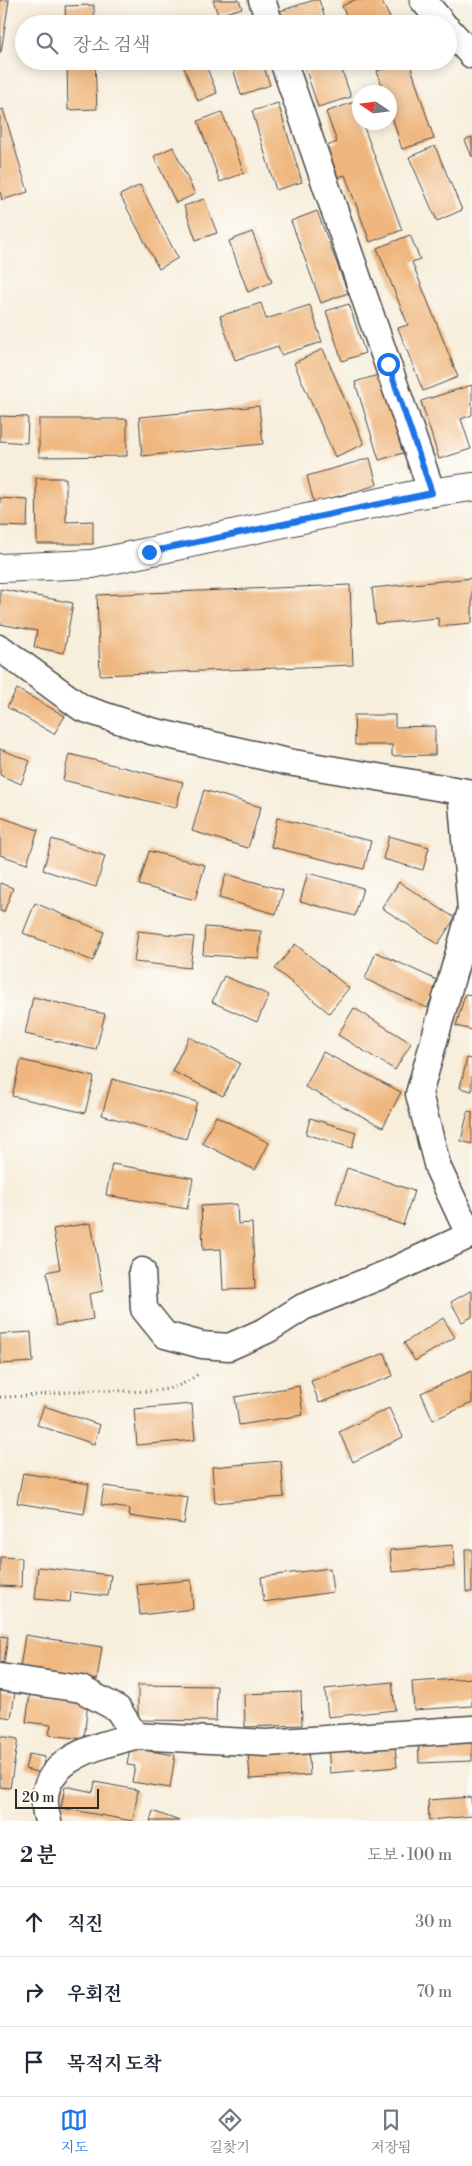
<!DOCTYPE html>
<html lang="ko">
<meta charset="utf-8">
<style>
:root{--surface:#fff;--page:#f2f2f3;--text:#1f2937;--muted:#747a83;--line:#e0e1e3;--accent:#1a73e8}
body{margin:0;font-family:"Libre Bodoni","Noto Serif KR",serif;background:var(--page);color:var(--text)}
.compass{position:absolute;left:352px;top:85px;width:45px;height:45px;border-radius:50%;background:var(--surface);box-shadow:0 2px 12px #0003;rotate:283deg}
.scale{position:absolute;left:15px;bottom:12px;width:84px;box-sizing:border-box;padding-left:5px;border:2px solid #2b2b2b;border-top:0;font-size:14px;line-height:18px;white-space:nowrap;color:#2b2b2b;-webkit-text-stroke:4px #fdfcf7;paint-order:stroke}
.stop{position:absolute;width:15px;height:15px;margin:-11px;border:4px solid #1a73e8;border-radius:50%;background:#fff}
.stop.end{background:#1a73e8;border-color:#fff;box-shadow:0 1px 5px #0008}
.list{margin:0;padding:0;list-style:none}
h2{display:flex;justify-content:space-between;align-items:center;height:65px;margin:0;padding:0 20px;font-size:21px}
h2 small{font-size:16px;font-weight:400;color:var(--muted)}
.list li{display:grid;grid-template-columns:32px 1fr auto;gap:15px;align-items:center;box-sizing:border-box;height:70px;padding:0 20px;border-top:1px solid var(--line)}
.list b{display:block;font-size:19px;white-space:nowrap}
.list em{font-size:16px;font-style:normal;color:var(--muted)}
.icon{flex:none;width:28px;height:28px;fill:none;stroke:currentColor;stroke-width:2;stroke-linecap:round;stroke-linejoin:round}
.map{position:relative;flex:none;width:472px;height:1821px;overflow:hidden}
.search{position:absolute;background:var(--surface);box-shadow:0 2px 12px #0003;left:15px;right:15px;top:15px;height:55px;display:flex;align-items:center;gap:12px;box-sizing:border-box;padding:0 18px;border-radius:28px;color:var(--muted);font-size:19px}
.sheet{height:275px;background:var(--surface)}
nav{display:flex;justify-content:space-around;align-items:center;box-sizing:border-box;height:70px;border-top:1px solid var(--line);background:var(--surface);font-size:14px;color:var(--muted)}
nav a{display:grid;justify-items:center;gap:2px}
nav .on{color:var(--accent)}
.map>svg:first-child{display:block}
.building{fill:#efb77f}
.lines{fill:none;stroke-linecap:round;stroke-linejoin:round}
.minor-casing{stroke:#4a4846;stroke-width:29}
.tertiary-casing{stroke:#4a4846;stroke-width:30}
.path{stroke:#4a4846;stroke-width:3;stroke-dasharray:1 4;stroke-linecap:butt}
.minor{stroke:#fff;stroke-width:26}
.tertiary{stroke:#fff;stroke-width:28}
.route{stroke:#1a73e8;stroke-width:6}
</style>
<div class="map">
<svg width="472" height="1821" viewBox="0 0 472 1821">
<rect width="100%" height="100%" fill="#fdfcf7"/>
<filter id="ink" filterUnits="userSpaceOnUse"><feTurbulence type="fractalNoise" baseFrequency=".02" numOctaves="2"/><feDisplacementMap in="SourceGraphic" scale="10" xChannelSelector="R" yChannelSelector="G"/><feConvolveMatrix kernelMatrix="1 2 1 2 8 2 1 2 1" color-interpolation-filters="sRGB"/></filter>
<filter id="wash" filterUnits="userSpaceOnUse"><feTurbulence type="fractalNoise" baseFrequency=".0096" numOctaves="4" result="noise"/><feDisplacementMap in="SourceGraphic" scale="20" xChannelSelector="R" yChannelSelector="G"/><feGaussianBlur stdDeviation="1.12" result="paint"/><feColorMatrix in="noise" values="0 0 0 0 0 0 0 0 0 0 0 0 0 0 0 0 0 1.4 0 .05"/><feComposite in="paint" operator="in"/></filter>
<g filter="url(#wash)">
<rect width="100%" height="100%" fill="#f7eedc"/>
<g id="blocks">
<g class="building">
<path d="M0,0h9l-8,52h-1z"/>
<path d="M213,0h26l3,8 -24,7z"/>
<path d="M314,0h5l8,24h-46l-4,-12z"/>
<path d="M354,0h27l12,24h-43l-8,-18z"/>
<path d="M94,5v19h-28l-1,-18z"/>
<path d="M254,13l3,11h-33v-1z"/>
<path d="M67,61h28l2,48 -29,1z"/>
<path d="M181,61h23l13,32 -19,8z"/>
<path d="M231,61h31l8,24 -29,10z"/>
<path d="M303,61h36l12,36 -33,10z"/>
<path d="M407,61h2l25,78 -32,10 -12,-39v-18h-6l-7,-21z"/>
<path d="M354,102l6,20h2l40,108 -32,12 -25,-67 -7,2 -11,-31 10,-4 -11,-30z"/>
<path d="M278,103l24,79 -26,8 -24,-79z"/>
<path d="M3,109l25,83 -26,8 -2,-9v-81z"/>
<path d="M222,112l22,61 -24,9 -22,-61z"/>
<path d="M472,137v20l-7,-17z"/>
<path d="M435,146l27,64 -25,11 -28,-64z"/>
<path d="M173,147l22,47 -19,9 -22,-47z"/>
<path d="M140,185l38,73 -19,11 -39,-74z"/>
<path d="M204,199l13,34 -21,7 -12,-34z"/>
<path d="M317,211l31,82 -27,10 -30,-82z"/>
<path d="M252,232l20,50 -24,10 -19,-51z"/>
<path d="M410,235l10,24 -8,3 46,115 -35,14 -25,-63 10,-3 -31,-77z"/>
<path d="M261,303l5,16 44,-14 12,37 -41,13 -3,-9 -43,14 -15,-44z"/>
<path d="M349,304l16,49 -23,8 -16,-50z"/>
<path d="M323,349l41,95 -29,13 -41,-94z"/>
<path d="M378,375l25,78 -24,7 -24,-78z"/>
<path d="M472,385v30l-11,4 10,30 -32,10 -18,-58z"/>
<path d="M259,406l4,38 -121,12 -3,-39z"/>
<path d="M0,416l28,1 -1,26 -27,-2z"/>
<path d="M39,419h88v37l-88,1z"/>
<path d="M370,458l7,27 -63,18 -7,-27z"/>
<path d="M36,478h30v44l27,-1v23h-56z"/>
<path d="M0,498l28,2 -1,27 -27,-1z"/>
<path d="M472,578v45l-33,3 -1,-8 -62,6 -4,-36z"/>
<path d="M350,585l3,80 -253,10 -3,-80z"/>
<path d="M0,589l73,14 -9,50 -30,-6 3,-16 -37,-7z"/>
<path d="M17,689l48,27 -11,18 -47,-27z"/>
<path d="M354,715h41v12l40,-1v29l-43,1v-11h-37z"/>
<path d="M0,749l30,12 -9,23 -21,-9z"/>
<path d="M69,754l114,28 -7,26 -113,-28z"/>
<path d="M204,790l57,17 -13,41 -56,-17z"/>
<path d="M0,817l38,13 -11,34 -27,-9z"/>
<path d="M277,818l94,23 -7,28 -93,-22z"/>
<path d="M389,836l40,11 -6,23 -40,-11z"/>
<path d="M52,839l53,17 -9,31 -53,-17z"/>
<path d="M149,851l56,14 -10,35 -56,-15z"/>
<path d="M308,873l55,15 -8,28 -55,-15z"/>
<path d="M226,874l57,16 -7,24 -57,-16z"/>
<path d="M399,882l56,36 -17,26 -56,-36z"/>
<path d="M0,883l13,5 -9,24 -4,-1z"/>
<path d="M35,903l69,29 -11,29 -70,-28z"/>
<path d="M205,927l56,4 -2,27 -56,-3z"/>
<path d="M138,931l56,6 -4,31 -56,-6z"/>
<path d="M295,944l54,44 -20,25 -54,-44z"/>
<path d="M376,952l63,29 -12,27 -62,-29z"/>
<path d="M224,976l45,19 -12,27 -45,-20z"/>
<path d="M465,994l7,1v35l-16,-4z"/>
<path d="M33,997l72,17 -9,36 -71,-16z"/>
<path d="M354,1008l57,35 -16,27 -57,-35z"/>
<path d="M189,1037l51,26 -17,33 -51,-25z"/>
<path d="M323,1052l78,40 -18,35 -78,-40z"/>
<path d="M467,1058l5,1v32l-12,-3z"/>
<path d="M21,1060l73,17 -9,36 -73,-17z"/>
<path d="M112,1079l85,23 -11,37 -84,-24z"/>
<path d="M468,1111l4,1v32l-11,-3z"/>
<path d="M216,1116l53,27 -14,27 -53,-27z"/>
<path d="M310,1118l46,14 -4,16 -46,-14z"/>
<path d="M112,1164l81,14 -6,31 -81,-14z"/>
<path d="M347,1168l67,23 -11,34 -67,-22z"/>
<path d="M237,1204l1,20 14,-1 3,66 -32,1 -2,-41 -18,1 -2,-44z"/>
<path d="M91,1223l12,68 -14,3 4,25 -37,7 -9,-54 13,-3 -7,-40z"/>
<path d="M472,1290v27l-10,5 -11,-20z"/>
<path d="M443,1318l12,19 -40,24 -11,-18z"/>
<path d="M31,1332l2,30 -33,2v-30z"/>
<path d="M385,1353l8,23 -74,27 -8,-22z"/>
<path d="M472,1371v32l-39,17 -12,-27z"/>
<path d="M299,1386l4,29 -64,10 -4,-28z"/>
<path d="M192,1404l3,36 -58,5 -3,-36z"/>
<path d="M44,1406l56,19 -6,19 -57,-19z"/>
<path d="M389,1408l14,29 -50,25 -14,-30z"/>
<path d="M281,1461l3,36 -69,6 -3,-36z"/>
<path d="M23,1473l66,11 -5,30 -67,-11z"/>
<path d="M104,1486l84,11 -4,27 -55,-8 1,-7 -29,-4z"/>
<path d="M453,1545l2,22 -63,5 -2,-22z"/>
<path d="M465,1549h7v43h-6z"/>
<path d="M0,1557l22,1 -1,29 -21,-1z"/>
<path d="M38,1567l73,8 -3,21 -37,-4 -1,10 -35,-3z"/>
<path d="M330,1568l3,24 -69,10 -3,-25z"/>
<path d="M191,1580l2,29 -53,6 -3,-30z"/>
<path d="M25,1635l77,12 -5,33 -77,-12z"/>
<path d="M0,1636l8,1 -4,26 -4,-1z"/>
<path d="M472,1678v28l-58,4 -2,-28z"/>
<path d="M392,1682l3,28 -67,7 -3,-28z"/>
<path d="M138,1685l79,1 -1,35 -78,-1z"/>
<path d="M0,1689l15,3 -4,26 -11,-2z"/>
<path d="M301,1692l1,33 -57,2 -1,-33z"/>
<path d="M30,1694l58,8 -4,37 -35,-4 2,-10 -25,-3z"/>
<path d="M472,1734v27l-53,2 -1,-26z"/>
<path d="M0,1736l18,3 -8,49 -10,-1z"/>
<path d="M394,1739l3,28 -67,6 -2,-28z"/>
<path d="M308,1747l2,28 -60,4 -2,-28z"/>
<path d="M130,1748l45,7 -5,33 -38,-6 3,-16 -8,-1z"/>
<path d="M29,1754l16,3 -4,16 -16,-4z"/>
<path d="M95,1782l43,8 -5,31 -72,-13 4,-22 28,6z"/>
<path d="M471,1797l1,19 -43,4 -1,-20z"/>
<path d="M153,1811l26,10h-29z"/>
</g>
</g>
</g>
<g filter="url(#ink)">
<use href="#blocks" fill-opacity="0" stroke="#4a4846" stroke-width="1"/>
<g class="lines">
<defs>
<g id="minor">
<path d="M262,0l8,24"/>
<path d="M423,0l20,24"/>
<path d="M448,29l24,26"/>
<path d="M283,61l149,432"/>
<path d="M0,648l82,60 69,23 137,31 184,31"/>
<path d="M461,791l10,119 -52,184 19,74 31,66"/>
<path d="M142,1271l2,38 21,26 37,10 27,2 38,-17 36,-23 85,-34 84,-39"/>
<path d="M0,1677l81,12 37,20 17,27 132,7 205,-14"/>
<path d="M48,1821c-18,-59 44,-74 87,-85"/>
</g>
<path id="tertiary" d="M0,568l92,-4 322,-69 58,-8"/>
</defs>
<use href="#minor" class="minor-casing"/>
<use href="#tertiary" class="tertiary-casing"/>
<path class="path" d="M0,1397c32,0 65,-6 97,-7 36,0 74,9 103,-18"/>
<use href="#minor" class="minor"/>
<use href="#tertiary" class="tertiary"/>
</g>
</g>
<g class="lines" filter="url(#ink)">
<path class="route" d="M149,552l283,-59 -44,-129"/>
</g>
</svg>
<svg class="compass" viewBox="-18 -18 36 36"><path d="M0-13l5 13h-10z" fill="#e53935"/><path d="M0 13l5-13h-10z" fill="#747a83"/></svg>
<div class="scale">20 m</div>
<div class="stop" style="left:388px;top:364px"></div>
<div class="stop end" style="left:149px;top:552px"></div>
<div class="search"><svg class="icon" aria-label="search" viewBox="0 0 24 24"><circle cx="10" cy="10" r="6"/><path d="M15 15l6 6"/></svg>장소 검색</div>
</div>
<section class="sheet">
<h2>2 분<small>도보 · 100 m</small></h2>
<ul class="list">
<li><svg class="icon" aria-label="ahead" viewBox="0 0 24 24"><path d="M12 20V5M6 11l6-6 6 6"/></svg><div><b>직진</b></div><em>30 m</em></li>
<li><svg class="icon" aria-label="right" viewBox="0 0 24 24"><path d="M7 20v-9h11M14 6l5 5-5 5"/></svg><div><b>우회전</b></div><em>70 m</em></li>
<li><svg class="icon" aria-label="arrive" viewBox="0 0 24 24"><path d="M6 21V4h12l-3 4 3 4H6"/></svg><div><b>목적지 도착</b></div></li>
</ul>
</section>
<nav>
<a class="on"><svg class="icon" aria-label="map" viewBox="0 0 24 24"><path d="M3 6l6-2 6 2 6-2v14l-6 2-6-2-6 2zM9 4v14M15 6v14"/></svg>지도</a>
<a><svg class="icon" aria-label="directions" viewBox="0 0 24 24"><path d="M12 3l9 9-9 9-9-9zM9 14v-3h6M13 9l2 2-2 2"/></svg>길찾기</a>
<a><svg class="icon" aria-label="saved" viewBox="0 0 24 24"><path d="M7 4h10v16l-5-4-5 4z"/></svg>저장됨</a>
</nav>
